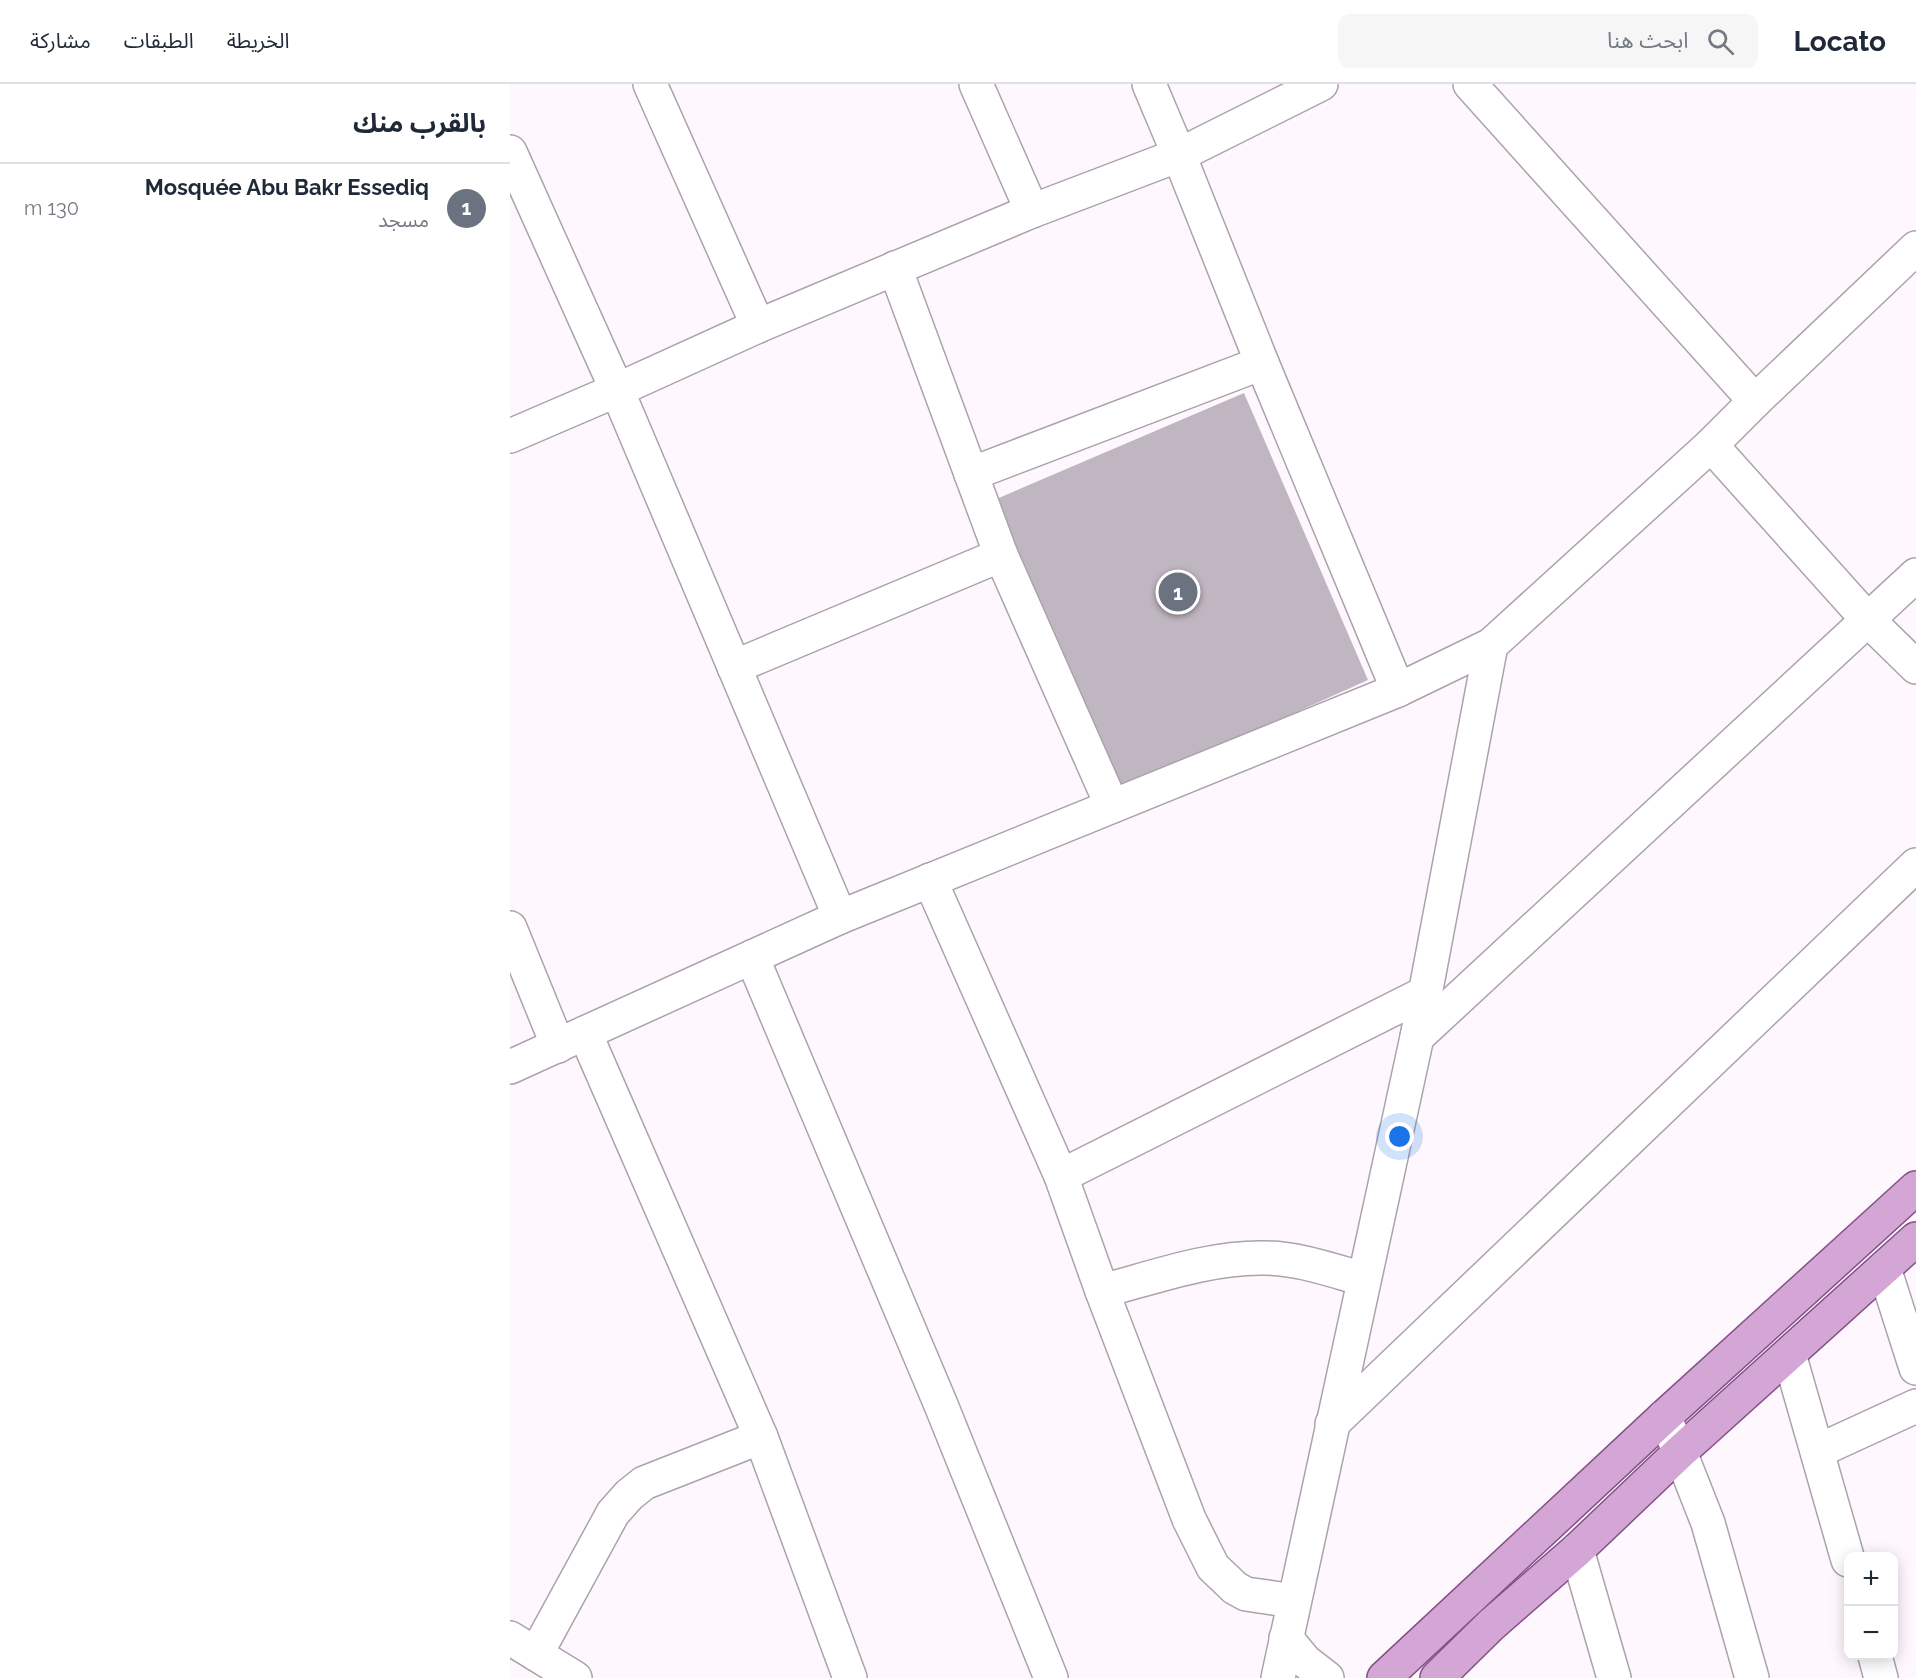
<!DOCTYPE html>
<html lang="ar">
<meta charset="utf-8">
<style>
:root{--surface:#fff;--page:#f6f6f7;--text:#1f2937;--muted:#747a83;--line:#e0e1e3;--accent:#7c3aed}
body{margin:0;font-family:Raleway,"Noto Sans Arabic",sans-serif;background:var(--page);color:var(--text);direction:rtl}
.controls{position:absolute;right:18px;bottom:18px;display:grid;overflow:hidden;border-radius:12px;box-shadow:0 3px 15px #0003}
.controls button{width:54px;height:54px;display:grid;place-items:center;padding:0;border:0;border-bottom:2px solid var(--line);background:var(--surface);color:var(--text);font:30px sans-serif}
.you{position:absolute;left:890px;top:1053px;width:21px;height:21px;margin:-15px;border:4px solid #fff;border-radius:50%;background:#1a73e8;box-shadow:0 0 0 9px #1a73e833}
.badge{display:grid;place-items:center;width:39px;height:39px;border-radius:50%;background:var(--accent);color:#fff;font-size:20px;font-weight:700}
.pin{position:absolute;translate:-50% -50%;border:3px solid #fff;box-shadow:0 2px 6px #0006}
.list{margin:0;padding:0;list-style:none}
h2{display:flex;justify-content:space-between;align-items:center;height:78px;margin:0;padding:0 24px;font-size:26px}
h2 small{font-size:20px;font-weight:400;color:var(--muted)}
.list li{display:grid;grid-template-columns:39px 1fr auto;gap:18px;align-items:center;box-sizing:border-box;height:90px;padding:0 24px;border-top:2px solid var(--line)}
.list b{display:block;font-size:22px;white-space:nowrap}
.list p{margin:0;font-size:20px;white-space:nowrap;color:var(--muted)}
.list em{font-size:20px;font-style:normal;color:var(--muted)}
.icon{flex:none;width:33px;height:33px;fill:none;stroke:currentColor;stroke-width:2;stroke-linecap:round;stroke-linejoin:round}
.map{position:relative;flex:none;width:1406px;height:1594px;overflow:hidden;direction:ltr}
header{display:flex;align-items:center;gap:36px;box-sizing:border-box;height:84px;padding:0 30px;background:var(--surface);border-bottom:2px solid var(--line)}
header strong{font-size:28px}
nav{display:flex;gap:33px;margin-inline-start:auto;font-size:21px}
.search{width:420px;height:54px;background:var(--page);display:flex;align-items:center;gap:15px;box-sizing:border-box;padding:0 21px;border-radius:12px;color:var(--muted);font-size:22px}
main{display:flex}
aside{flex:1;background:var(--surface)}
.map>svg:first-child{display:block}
.building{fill:#c0b6c1}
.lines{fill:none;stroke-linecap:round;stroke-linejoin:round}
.minor-casing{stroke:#aca2ac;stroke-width:36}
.major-casing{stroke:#835186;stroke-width:36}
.minor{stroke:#fff;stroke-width:33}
.major{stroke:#d3a6d6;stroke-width:33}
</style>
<header>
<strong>Locato</strong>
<div class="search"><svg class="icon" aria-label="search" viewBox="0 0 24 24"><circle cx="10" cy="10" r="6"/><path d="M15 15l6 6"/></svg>ابحث هنا</div>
<nav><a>الخريطة</a><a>الطبقات</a><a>مشاركة</a></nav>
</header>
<main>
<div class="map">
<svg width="1406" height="1594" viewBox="0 0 1406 1594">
<rect width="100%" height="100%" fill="#fef8fe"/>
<path class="building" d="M734,309l124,287 -252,113 -129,-290z"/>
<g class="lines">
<defs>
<g id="minor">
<path d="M140,0l108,242"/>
<path d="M466,0l56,127"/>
<path d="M639,0l30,71 83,208 136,327"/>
<path d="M960,0l285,317"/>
<path d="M0,68l107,238 223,527"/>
<path d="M385,184l106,287 111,251"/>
<path d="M0,352l107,-46 141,-64 274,-115 147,-56 142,-71"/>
<path d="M1201,361l157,175 48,47"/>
<path d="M461,390l291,-111"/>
<path d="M224,583l267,-112"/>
<path d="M420,796l131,296 41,115 87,228 24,48 22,21 11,6 48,7"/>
<path d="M0,844l48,118"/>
<path d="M242,873l189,448 110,273"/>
<path d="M75,949l176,404 89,241"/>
<path d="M907,953l499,-462"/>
<path d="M0,983l330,-150 558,-227 93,-45 220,-200 44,-44 161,-153"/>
<path d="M551,1092l364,-183"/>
<path d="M1374,1184l32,100"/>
<path d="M592,1207c53,-14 108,-34 162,-33 34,0 67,12 99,21"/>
<path d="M1279,1270l59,206"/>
<path d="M1154,1333l16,35 28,71 44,155"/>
<path d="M822,1340l584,-559"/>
<path d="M1308,1367l98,-45"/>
<path d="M1067,1466l37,128"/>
<path d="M0,1554l65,40"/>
<path d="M776,1554l19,23 22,17"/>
<path d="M26,1570l77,-141 16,-18 15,-12 117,-46"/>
<path d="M1365,1572l6,22"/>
<path d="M768,1594l139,-641 74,-392"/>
</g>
<g id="major">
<path d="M874,1594l280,-261 252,-229"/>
<path d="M927,1594l54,-53 86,-75 103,-98 236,-213"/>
</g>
</defs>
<use href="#minor" class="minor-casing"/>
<use href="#major" class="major-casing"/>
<use href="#minor" class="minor"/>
<use href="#major" class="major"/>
</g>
</svg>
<div class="controls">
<button>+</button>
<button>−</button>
</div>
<div class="you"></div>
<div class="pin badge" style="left:668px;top:508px;background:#6b7280">1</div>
</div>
<aside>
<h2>بالقرب منك<small></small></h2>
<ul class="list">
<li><span class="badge" style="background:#6b7280">1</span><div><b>Mosquée Abu Bakr Essediq</b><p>مسجد</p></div><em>130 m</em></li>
</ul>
</aside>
</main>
